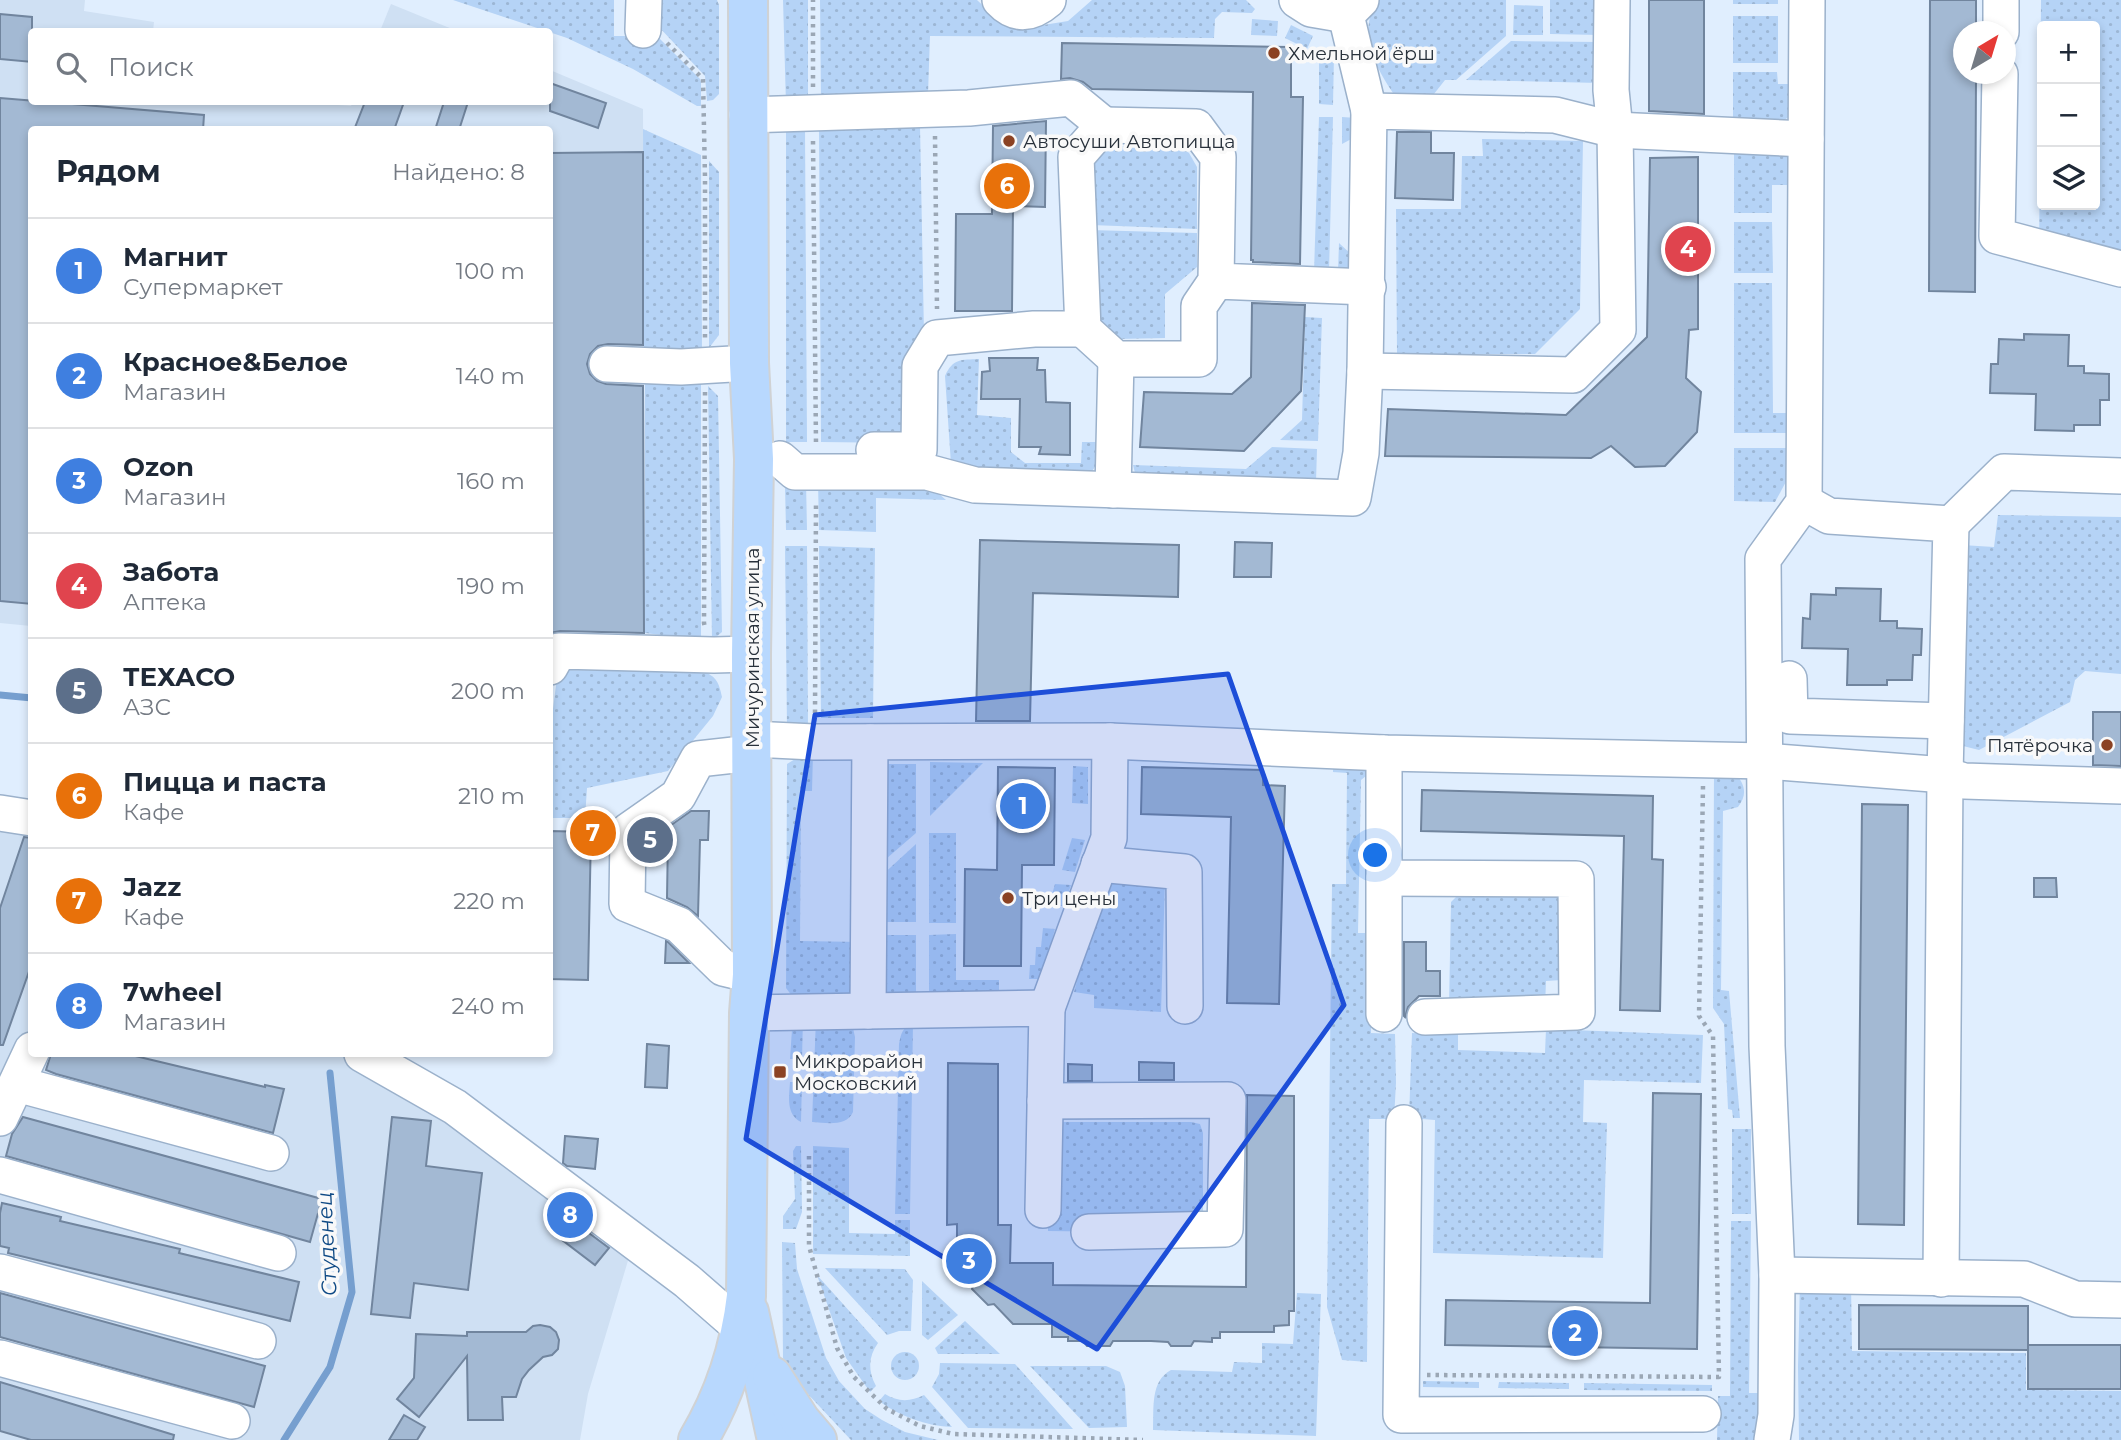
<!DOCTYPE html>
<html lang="ru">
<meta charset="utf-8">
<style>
:root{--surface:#fff;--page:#f2f2f3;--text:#1f2937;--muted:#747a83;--line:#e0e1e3;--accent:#8b4223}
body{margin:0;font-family:Montserrat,sans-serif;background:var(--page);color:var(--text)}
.controls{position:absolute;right:21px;top:21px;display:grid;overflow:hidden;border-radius:7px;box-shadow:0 4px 10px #0003}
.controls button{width:63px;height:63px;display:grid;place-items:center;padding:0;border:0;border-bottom:2px solid var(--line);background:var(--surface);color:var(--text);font:35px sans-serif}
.compass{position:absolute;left:1953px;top:21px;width:63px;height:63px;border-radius:50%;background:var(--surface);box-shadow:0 4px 10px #0003;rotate:38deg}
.you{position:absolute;left:1376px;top:856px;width:24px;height:24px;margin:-18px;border:5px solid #fff;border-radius:50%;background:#1a73e8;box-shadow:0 0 0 10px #1a73e833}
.badge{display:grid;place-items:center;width:46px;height:46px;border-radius:50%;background:var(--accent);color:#fff;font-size:23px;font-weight:700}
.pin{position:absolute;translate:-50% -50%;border:4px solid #fff;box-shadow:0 2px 7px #0006}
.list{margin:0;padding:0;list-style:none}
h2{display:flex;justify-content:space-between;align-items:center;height:91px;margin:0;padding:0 28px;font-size:30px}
h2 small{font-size:23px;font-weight:400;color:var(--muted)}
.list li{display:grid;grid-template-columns:46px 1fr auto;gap:21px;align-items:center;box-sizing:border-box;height:105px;padding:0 28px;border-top:2px solid var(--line)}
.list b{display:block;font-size:26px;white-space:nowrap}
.list p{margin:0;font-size:23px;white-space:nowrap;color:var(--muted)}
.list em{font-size:23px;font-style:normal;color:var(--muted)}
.icon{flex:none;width:38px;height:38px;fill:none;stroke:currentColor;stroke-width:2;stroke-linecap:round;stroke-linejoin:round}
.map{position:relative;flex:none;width:2121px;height:1440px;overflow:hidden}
.search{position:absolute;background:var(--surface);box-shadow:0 4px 10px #0003;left:28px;top:28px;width:525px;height:77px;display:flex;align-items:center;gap:18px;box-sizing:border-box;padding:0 24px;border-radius:7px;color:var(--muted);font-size:26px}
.panel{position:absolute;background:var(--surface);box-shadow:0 4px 10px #0003;left:28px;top:126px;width:525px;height:931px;border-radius:7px}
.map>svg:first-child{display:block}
.built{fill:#cfe0f3}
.grass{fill:url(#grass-dots);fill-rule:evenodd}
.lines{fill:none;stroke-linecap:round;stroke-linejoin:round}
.stream{stroke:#769fcf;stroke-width:7}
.building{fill:#a3b9d3;stroke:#71859e;stroke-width:2}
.minor-casing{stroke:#9bb1cb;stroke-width:38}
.major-casing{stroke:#d0d2d4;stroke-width:42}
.path{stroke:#9ba7b5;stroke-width:4.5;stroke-dasharray:3.5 5;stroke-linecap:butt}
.minor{stroke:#fff;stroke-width:35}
.major{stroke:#b8d8fe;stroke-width:38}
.marked{fill:#1d4ed8;fill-opacity:0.2;stroke:#1d4ed8;stroke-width:5;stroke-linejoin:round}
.poi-dot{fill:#8b4223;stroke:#f9f9f9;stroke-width:2.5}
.labels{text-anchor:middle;stroke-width:7;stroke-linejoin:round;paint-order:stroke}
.poi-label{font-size:19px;fill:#28313b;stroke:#f9f9f9;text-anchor:start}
.street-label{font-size:19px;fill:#28313b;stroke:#f9f9f9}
.water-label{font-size:21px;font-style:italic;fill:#0f4a85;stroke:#f9f9f9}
</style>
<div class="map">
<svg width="2121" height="1440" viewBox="0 0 2121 1440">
<defs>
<pattern id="grass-dots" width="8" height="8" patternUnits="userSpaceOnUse" patternTransform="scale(1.75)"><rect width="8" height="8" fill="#b5d3f6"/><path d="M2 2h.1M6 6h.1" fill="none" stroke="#9cb6d4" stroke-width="1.8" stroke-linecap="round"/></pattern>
</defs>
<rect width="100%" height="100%" fill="#e0eefe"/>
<g class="built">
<path d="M0,0h85l-1,11 70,11 -1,9 -121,1v70h267l52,4 2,-4h197v-32l93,39 2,524 -95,-1v-502h-518l-1,496 -31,-3z"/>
<path d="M391,4l66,27h-77z"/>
<path d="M0,799l31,8 1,247h362l239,190 -45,150 -8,46h-580z"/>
</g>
<g class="grass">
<path d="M453,0h161v36h43l43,43 1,3v24h-4l-64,-37 -66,-31z"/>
<path d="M658,0h59l2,5v89l-6,6 -6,1 -2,-25 -47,-50z"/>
<path d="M783,0h25v104h-22z"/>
<path d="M820,0h157l18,17 36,10 37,-6 24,-21h154l9,9 -3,4 -30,-1 -7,7 -1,19 -284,-2 -2,58 -107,10z"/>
<path d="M1377,0h129v36l-50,44h-11l-15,19 -35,-3c-20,-30 -38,-61 -18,-96z"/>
<path d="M1550,0h51l-1,35 -50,-1z"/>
<rect x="1733" y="0" width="45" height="4"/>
<path d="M2041,0h80v258l-82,1zM2042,26h53v179h-53z"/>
<path d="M1514,5l29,1v29h-30z"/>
<rect x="1733" y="16" width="45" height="47"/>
<path d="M1252,19l26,2 -1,15 -26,-1z"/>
<path d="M1291,25l22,11 -6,13 -22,-11z"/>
<path d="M1511,41l89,1v41l-134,-3z"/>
<path d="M1319,54h15l-1,51 -14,-1z"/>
<path d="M1733,72h44l1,12h15l-3,32 -10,7h-47z"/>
<path d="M1319,117h14l-4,155h-15z"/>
<path d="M1342,117l15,1v18l-15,8z"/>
<path d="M920,126l4,208 -9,16 -12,9 1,84 -83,-1 -2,-314z"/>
<path d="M643,129l58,26 1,195 -58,3z"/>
<path d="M805,129l2,313h-21v-310z"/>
<path d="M1482,139l101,2 -3,168 -45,45h-138l-1,-145h65l1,-53h21z"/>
<path d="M1107,146h72l10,7 8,14v62l-106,-4v-64z"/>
<path d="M1734,149h59l-1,36h-20v28h-38z"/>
<path d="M709,161l10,11v163l-10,13z"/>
<path d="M1734,222h38l1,51h-39z"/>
<path d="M1090,230l107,3v34l-32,27v44l-49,1 -20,-18z"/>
<path d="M1339,243l14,13v17l-15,-1z"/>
<path d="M1734,283h38l1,130h14v20h-53z"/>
<path d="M1305,317l17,1 -4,123 -38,-1 22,-20z"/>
<path d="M979,359l-2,56 34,3v34l14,11h56l1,-21h16c-1,17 3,23 -12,34l-85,-1 -50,-11 -6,-88c8,-18 16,-16 34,-17z"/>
<path d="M645,377l56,4v259l-56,-7z"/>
<path d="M708,386l10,10 4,236 -7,6 -3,1z"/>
<path d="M1272,447l45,2 -1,33 -181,-9 -2,-8 113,4z"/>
<path d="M1734,448h53l1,30 -13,24 -41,-1z"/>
<path d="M806,481l1,49h-21l-1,-45z"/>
<path d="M818,481l111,4 17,15 -70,-2v34l-57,-2z"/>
<path d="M1998,515l123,2v157l-36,-3 -10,9 -5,22 -91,48 -24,-6 7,-199 32,2z"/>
<path d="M785,546h22l1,184 -21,-1z"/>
<path d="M819,546l56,2 -2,170h-52z"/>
<path d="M558,670l145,1c14,6 16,12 19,26l-9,19 -45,55 -81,17 -2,30h-35v-86z"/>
<path d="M813,754l-1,37h-11l-1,150 62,1 -1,53 -69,1 -6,-8 1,-224 13,-8z"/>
<path d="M930,762l53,1 -53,53z"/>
<path d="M1333,762h39l-1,10 -10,8 -3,153h14l-1,100 24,1 1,49 -2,36h-25l-2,243 -25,-2 -15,-53 5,-423h14l1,-111 -14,-1z"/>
<path d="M879,764h37v69l-37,32z"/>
<path d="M1073,766l15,1v37l-16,-1z"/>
<path d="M1714,769l20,3c11,12 14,22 4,35l-15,4 -2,179 8,1 11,127h-7l-1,-8 -4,-1 -4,-85 -11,-16z"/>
<rect x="929" y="833" width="27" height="90"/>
<path d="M1072,838l13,2 -10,32 -13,-2z"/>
<path d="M916,844v78h-37v-44z"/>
<path d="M1111,880l54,2 -4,130 -67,-4v-13l-20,-3 26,-97z"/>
<path d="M1055,884l16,1 -7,21 -15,-1z"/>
<path d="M1466,887l96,5v88l-16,1 -1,26 -96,-1 2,-104z"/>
<path d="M1043,928l12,1 -14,50h-12l1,-14h5l1,-18h5z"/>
<path d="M956,934v46h43v17l-70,-1v-61z"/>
<path d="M879,935h37v61l-37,-1z"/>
<path d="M803,1018l-1,41h-12l2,-30z"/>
<path d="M816,1018l37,10 2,9 -2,75c-6,15 -27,11 -41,10z"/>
<path d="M913,1024l-3,190h-15l4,-170c2,-10 3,-17 14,-20z"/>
<path d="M1546,1029l157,6 -2,48 -117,-3 -1,42 24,1 -4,135 -170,-5 2,-133 -26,-2 3,-85 46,2v15l87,3z"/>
<path d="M790,1082h12l-1,40c-15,-8 -12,-24 -11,-40z"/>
<path d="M1057,1122h134l9,2 3,9v93l-11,7 -144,-2 -1,-100z"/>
<rect x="1732" y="1129" width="19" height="85"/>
<path d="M796,1146h5l1,66 -6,17h-13v-13l12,-17 -2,-48z"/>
<path d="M813,1146l36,2v85l46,1v-14h15v36l-97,-2z"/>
<path d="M1731,1221h20l-2,172h17l-4,37 -7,10h-38l1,-44h12z"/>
<path d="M782,1242l13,1 2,26 29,89 13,23 26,28 17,11 23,12 33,8h-87l-61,-65 -7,-17z"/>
<path d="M825,1268l80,1 8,11 -2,51h-12l-12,4z"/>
<path d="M817,1275l61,68c-10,14 -10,28 -2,43l-6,6 -24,-34z"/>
<path d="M922,1281l36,34 -30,25 -6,-5z"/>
<path d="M1800,1281l51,1 1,69 174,2v37l95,1v49h-322l-1,-73z"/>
<path d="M1297,1293l24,1 -5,142 -163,-6c1,-21 -3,-49 18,-60l61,2 2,-10 28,1v-20l31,1z"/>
<path d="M965,1321l35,33h-62l-3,-6z"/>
<circle cx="905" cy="1366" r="14"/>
<path d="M940,1363l75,1 58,65 -105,-1 -36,-41 7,-13z"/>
<path d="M1030,1366h76l14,6 5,14 2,41 -38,1z"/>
<path d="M1423,1381l56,1v6l-56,-1z"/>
<path d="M1499,1382l70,1v6l-71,-1z"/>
<path d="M1584,1383l128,2v6l-128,-1z"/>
<path d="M885,1394c13,8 25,8 39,1l28,32c-26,-1 -53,-11 -73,-26z"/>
</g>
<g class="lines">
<g class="stream">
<path d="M0,695l32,3"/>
<path d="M284,1440l46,-73 22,-75 -22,-219"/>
</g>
</g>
<g class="building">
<path d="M1649,0h55v114l-55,-3z"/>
<path d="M1930,0h46v32h-12v42h12l-1,218 -46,-1z"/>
<path d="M0,14l32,3v45l-32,-3z"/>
<path d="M1062,43l229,4v50h12l-3,167 -47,-2v-2h-2l2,-168 -161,-3 -9,-7 -13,-4 -9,1z"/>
<path d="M550,83l56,20 -8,25 -48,-17z"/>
<path d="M0,98l204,17 -1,15h-171v474l-32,-3z"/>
<path d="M365,102h39l-10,28h-40z"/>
<path d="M444,102h24l-9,28h-24z"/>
<path d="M1046,121l-1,86 -32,-1 -1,105h-57l1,-97h36l1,-88z"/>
<path d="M1397,132h34v21h23l-1,47 -58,-2z"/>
<path d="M643,152v193l-35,-1 -10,2 -8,8 -3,10 3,10 7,7 9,3 37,2 1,247 -84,-2 -10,2v-480z"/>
<path d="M1698,157v172l-9,1 -3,48 15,14 -4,40 -32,34 -30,1 -24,-21 -20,12 -206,-2 3,-47 178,6 81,-78 3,-179z"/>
<path d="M1252,303l53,2 -4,86 -57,60 -104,-4 4,-55 88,2 19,-17z"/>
<path d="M2024,334l45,1 -1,31h16v7l25,1v26h-9v25h-26v6l-39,-1 1,-36 -46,-1 1,-29h7l1,-25 25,1z"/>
<path d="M989,358h49l-1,12h8l1,32 24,1v52l-31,-1 2,-7h-22l1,-48h-39l1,-27 8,-1z"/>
<path d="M980,540l199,5 -1,52 -145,-4 -3,128h-54z"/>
<path d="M1235,542l37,1 -1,34h-37z"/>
<path d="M1836,588l45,1 -1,32h17v7l25,1 -1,26h-8l-1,25h-25v5h-40l1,-36 -46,-1 1,-30 7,1 1,-25 25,1z"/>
<path d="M2093,712h28v54l-28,-1z"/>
<path d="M998,767l57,1 -1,97h-32l-1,101h-57l1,-97 32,1z"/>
<path d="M1142,767l121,3v15l22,1 -6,218 -52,-1 4,-186 -90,-3z"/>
<path d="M1422,790l231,6 -1,63 11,1 -3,151 -40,-1 4,-174 -203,-5z"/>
<path d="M1862,804l46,1 -4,420 -46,-1z"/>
<path d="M691,811h18l-1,29h-8l-2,76 -11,-9 -20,-9 1,-62h-8v-3z"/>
<path d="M550,831l41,1 -3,148 -38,-1z"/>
<path d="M24,837l8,1v125l-29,82h-3v-137z"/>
<path d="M2034,878h22l1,19h-23z"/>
<path d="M666,941l2,1 21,21h-24z"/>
<path d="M1404,942h22v29h14v25h-21l-11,11 -3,10 -1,-1z"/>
<path d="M647,1044l22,2 -2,42 -22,-1z"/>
<path d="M51,1054h76l138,33v-2l19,4 -11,44 -217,-59 -10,-4z"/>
<path d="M1139,1062l35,1v17h-35z"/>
<path d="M948,1063l50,1v161h13l-1,38h43v22l193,2 1,-192 47,1v215h-5v14l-15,1v6h-54v6h-8v4l-18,-1 -3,5h-20l-3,-4 -17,-1h-38l-3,5h-23l-4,-5h-15v-4h-16v-13h-39l-19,-20 -6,1 -16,-16 2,-6 -14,-13v-12h-3v-34l-10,1z"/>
<path d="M1068,1064l24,1v16h-24z"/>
<path d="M1653,1093l48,1 -4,255 -252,-4 1,-45 204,3z"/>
<path d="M23,1117l299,82 -12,43 -304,-86 6,-22z"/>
<path d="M392,1117l39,4 -5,45 56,7 -14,117 -54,-7 -4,35 -39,-4z"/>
<path d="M565,1136l33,3 -3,30 -28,-3 -4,-3z"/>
<path d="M2,1203l59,14 -1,4 120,28 -1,4 120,29 -9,39 -282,-68 1,-5 -9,-2v-33z"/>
<path d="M562,1213l47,35 -14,17 -46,-35z"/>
<path d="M0,1293l265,73 -11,41 -254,-70z"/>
<path d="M1859,1305l169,1v44l-169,-1z"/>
<path d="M540,1325l10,2 6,5 3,8 -1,9 -6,6 -9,2 -14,13 -7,9 -6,18h-14l1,23h-35l-1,-64 -48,61 -22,-18 17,-21 2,-44 51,2v-4h59l7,-6z"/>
<rect x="2028" y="1345" width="93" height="44"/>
<path d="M0,1382l174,53 -1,5h-142l-31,-9z"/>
<path d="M404,1415l21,12 -8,13h-28z"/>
</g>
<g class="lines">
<defs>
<g id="minor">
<path d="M1000,0c16,17 32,14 48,0"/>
<path d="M1297,0l14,9 35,6"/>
<path d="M1361,0l-15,15 23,96"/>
<path d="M643,30l1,-30"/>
<path d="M2001,32v-32"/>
<path d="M2000,74l-3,162 124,33"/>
<path d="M747,115l222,-7 102,-10 33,27"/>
<path d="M1216,281l2,-124 -22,-30 -92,-2 -28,32 7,172 33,30h83v-53l17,-25 152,6"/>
<path d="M607,364l74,3 68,-4"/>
<path d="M1365,371l208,4 45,-45 -3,-200 -4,-40 1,-90"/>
<path d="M874,450h45l1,-84 17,-28 97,-9h49"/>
<path d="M780,459l15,13h132l48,13 378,13 8,-45 4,-82 4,-260 186,4 60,15 191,9"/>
<path d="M1113,490l3,-131"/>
<path d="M1804,502l25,14 122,8 -6,251 -4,504"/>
<path d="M1951,524l53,-52 117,4"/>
<path d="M550,667l9,-16 155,4 37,-1"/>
<path d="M1789,679l1,37 156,5"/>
<path d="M751,739l63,3 296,-1 274,12 381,8 180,14 19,6 157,5"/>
<path d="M752,753l-54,6 -20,37 -50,35 -1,73 52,21 44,43 29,7"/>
<path d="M1384,753v125l192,1 1,133 -152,5"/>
<path d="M0,813l32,5"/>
<path d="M1099,864l85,8 1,134"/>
<path d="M1384,878v136"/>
<path d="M1047,1008l62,-170 1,-97"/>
<path d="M868,1011l2,-269"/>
<path d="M749,1013l298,-5 -4,202"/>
<path d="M362,1054l93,53 232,174 55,48"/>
<path d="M17,1084l254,69"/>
<path d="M1045,1101l183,-1 -3,129 -136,3"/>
<path d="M0,1118l32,-68"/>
<path d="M1404,1123l-3,292 302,-1"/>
<path d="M0,1175l278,78"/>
<path d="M0,1272l258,69"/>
<path d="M1777,1275l247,4 51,20 46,1"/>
<path d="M0,1358l232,63"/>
<path d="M1772,1440l4,-25 1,-140 -10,-229 -4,-487 41,-57 3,-502"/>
</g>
<g id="major">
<path d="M749,1312l28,128"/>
<path d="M772,1376l28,44 17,20"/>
<path d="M698,1440c27,-45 42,-92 48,-144l3,-283 3,-38 -1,-321 3,-195 -5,-96 -1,-363"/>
</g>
</defs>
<use href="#minor" class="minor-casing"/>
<use href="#major" class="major-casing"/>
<g class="path">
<path d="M667,43l36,36 2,99v160"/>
<path d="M813,87v-87"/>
<path d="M935,136l2,173"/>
<path d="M813,141l3,303"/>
<path d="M705,392l-1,231 1,5"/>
<path d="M815,713l1,-212"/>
<path d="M809,1156v90l28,102 17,29 33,32 33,17 33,8 190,6"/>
<path d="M1427,1375l292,2 -6,-341 -14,-20 4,-230"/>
</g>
<use href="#minor" class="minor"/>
<use href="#major" class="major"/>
</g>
<path class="marked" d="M1228,674l116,331 -247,344 -351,-210 69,-424z"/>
<g class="poi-dot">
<circle cx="1274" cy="53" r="7"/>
<circle cx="1009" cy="141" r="7"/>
<circle cx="2107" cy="745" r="7"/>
<circle cx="1008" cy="898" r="7"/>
<rect x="773" y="1065" width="14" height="14" rx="3.5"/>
</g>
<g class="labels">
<g class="poi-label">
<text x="1288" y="60">Хмельной ёрш</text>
<text x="1023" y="148">Автосуши Автопицца</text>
<text x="2093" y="752" text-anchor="end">Пятёрочка</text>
<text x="1022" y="905">Три цены</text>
<text x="794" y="1068">Микрорайон<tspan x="794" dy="22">Московский</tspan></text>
</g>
<g class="street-label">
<text transform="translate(752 648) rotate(-90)" y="7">Мичуринская улица</text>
</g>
<g class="water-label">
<text transform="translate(327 1244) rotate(-93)" y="7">Студенец</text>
</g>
</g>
</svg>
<div class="controls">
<button>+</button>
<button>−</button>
<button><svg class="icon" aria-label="layers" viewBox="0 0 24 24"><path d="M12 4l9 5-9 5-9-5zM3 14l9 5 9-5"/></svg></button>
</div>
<svg class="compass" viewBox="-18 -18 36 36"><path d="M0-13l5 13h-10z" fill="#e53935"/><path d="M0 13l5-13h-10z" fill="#747a83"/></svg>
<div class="you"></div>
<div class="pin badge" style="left:1023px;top:806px;background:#3f7fe0">1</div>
<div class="pin badge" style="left:1575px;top:1333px;background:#3f7fe0">2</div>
<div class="pin badge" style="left:969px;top:1261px;background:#3f7fe0">3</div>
<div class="pin badge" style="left:1688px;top:249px;background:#e0444e">4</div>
<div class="pin badge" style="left:650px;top:840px;background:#5c6f8a">5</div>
<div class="pin badge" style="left:1007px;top:186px;background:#e8710a">6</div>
<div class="pin badge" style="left:593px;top:833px;background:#e8710a">7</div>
<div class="pin badge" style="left:570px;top:1215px;background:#3f7fe0">8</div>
<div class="search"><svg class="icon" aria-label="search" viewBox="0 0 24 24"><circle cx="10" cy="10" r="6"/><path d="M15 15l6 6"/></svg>Поиск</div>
<section class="panel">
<h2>Рядом<small>Найдено: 8</small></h2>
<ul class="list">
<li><span class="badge" style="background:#3f7fe0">1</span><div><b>Магнит</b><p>Супермаркет</p></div><em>100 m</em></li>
<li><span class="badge" style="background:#3f7fe0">2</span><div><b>Красное&amp;Белое</b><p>Магазин</p></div><em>140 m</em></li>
<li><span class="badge" style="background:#3f7fe0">3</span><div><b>Ozon</b><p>Магазин</p></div><em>160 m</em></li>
<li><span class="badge" style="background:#e0444e">4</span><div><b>Забота</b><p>Аптека</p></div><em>190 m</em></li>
<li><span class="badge" style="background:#5c6f8a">5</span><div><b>ТЕХАСО</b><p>АЗС</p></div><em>200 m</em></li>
<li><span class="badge" style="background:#e8710a">6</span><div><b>Пицца и паста</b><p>Кафе</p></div><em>210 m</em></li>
<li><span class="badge" style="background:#e8710a">7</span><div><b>Jazz</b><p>Кафе</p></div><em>220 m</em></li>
<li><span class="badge" style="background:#3f7fe0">8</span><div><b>7wheel</b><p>Магазин</p></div><em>240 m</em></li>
</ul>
</section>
</div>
